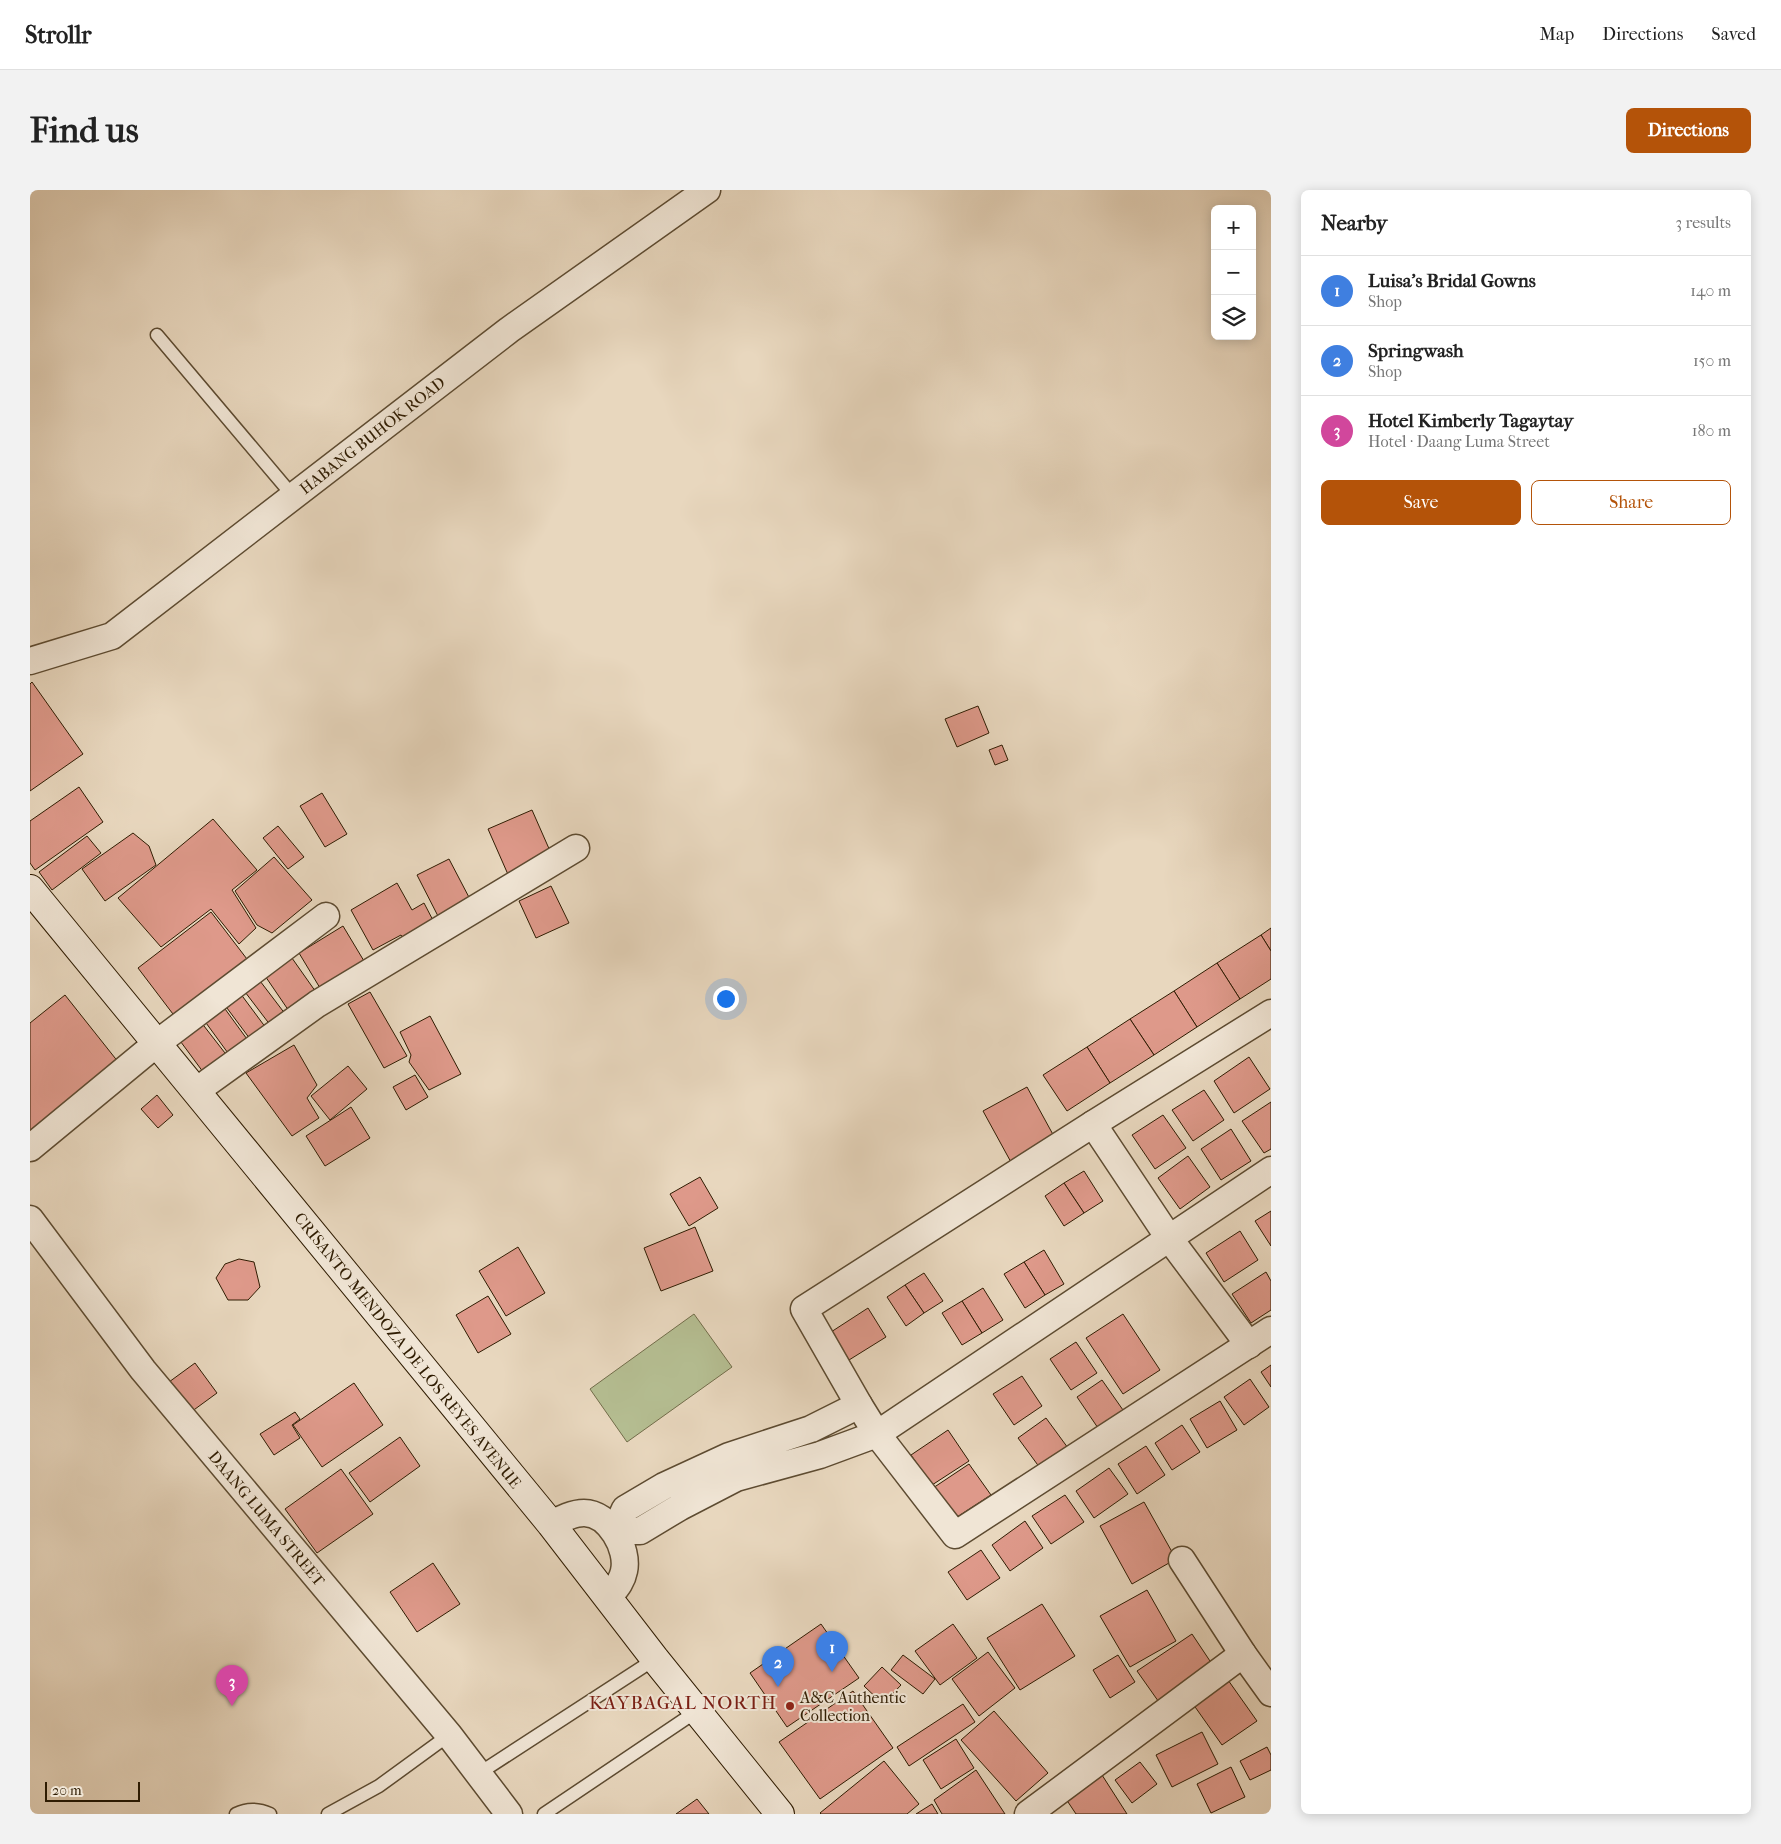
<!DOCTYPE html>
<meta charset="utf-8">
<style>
:root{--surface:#fff;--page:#f2f2f2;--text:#222;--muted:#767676;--line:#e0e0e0;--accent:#b45309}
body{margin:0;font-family:"IM FELL French Canon",serif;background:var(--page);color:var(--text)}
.controls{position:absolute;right:15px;top:15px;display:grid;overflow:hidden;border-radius:8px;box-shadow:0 2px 12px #0003}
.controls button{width:45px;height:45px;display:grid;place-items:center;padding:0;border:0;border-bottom:1px solid var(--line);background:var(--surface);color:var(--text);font:25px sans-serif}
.scale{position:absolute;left:15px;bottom:12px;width:95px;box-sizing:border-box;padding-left:5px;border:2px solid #2f1c02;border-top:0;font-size:14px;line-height:18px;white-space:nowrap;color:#2f1c02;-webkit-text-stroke:4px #f0e5d5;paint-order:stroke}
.you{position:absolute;left:695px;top:808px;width:18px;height:18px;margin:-12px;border:4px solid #fff;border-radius:50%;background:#1a73e8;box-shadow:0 0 0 8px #1a73e833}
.badge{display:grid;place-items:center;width:32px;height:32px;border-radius:50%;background:var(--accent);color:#fff;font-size:16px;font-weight:700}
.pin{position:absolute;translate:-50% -41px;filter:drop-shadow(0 1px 2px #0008)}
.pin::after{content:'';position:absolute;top:26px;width:18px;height:15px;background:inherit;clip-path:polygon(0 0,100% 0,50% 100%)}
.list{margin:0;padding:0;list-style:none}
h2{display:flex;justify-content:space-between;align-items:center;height:65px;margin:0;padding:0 20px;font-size:21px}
h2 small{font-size:16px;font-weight:400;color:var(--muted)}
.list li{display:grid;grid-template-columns:32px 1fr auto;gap:15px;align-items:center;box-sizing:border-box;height:70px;padding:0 20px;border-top:1px solid var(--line)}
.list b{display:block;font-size:19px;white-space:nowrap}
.list p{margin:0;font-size:16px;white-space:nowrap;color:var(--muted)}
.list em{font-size:16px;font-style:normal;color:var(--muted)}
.actions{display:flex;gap:10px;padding:15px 20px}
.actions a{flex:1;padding:11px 0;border:1px solid var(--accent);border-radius:8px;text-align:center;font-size:18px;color:var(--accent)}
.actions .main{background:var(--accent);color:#fff}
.icon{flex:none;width:28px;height:28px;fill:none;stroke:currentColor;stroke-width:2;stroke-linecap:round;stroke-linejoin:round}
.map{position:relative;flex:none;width:1241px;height:1624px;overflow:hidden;border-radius:8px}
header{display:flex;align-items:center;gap:30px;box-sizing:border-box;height:70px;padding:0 25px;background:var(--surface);border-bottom:1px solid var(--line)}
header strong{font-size:24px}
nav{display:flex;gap:28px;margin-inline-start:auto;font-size:18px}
.intro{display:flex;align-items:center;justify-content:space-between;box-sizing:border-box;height:120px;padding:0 30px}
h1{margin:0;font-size:35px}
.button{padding:12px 22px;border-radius:8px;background:var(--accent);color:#fff;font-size:18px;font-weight:700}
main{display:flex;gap:30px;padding:0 30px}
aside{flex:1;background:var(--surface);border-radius:8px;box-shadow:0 2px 12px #0003}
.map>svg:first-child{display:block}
.green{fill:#b5be92;stroke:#726d4a}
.building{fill:#de998a;stroke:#2f1c02}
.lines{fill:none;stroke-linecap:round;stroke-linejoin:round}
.lane-casing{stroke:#5d4b31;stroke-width:15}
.street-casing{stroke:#5d4b31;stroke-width:29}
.secondary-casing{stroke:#2f1c02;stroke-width:30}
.lane{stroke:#f0e5d5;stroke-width:12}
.street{stroke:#f0e5d5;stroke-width:26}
.secondary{stroke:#f0e5d5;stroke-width:28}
.poi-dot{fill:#8f2418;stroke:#f0e5d5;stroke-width:2}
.labels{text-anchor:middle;stroke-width:4;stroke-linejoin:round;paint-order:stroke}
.street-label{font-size:16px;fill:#2f1c02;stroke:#f0e5d5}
.poi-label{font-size:16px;fill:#2f1c02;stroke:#f0e5d5;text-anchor:start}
.quarter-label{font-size:19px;letter-spacing:1px;fill:#7a1f14;stroke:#f0e5d5}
</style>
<header>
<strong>Strollr</strong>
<nav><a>Map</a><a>Directions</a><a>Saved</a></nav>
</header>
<div class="intro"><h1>Find us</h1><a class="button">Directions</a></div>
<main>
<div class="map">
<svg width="1241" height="1624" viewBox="0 0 1241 1624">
<rect width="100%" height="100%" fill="#e8d7be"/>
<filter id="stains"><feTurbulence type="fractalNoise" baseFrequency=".004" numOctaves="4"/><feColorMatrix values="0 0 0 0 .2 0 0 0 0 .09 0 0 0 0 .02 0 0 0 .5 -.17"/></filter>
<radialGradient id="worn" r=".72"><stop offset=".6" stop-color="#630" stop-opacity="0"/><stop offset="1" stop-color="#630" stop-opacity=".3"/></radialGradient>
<path class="green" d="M664,1124l38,53 -105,75 -37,-53z"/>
<g class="building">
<path d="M2,492l51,72 -53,37v-107z"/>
<path d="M948,516l11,27 -32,14 -12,-28z"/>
<path d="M972,555l6,15 -13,5 -6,-15z"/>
<path d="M49,597l24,35 -68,48 -5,-7v-42z"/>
<path d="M292,603l25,41 -22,13 -25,-41z"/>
<path d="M502,620l22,50 -44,19 -22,-50z"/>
<path d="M183,629l44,51 -25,20 24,38 -17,16 -28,-35 -50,38 -43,-49z"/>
<path d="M248,636l26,31 -16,12 -25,-31z"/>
<path d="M103,643l16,13 7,19 -51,36 -23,-32z"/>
<path d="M57,646l14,17 -49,37 -13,-18z"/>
<path d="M244,667l38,43 -40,33 -15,-8 -22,-34z"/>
<path d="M419,669l23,44 -32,17 -23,-45z"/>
<path d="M367,693l15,27 12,-7 13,25 -29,18 -7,-11 -28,15 -22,-40z"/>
<path d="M521,696l18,37 -33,15 -17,-37z"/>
<path d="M181,722l39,51 -74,55 -38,-50z"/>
<path d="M313,736l24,40 -44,27 -24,-40z"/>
<path d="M1241,738v23l-10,-16z"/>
<path d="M1231,745l10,16v28l-31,20 -23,-36z"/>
<path d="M257,761l31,44 -27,19 -30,-44z"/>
<path d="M1187,773l23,36 -43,28 -23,-36z"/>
<path d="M227,787l32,42 -15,11 -32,-42z"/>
<path d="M1144,801l23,36 -43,28 -24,-36z"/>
<path d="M340,802l37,64 -23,12 -36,-64z"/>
<path d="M210,803l29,39 -16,11 -29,-39z"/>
<path d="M35,805l54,68 -89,71v-111z"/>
<path d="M190,812l32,44 -19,14 -32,-44z"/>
<path d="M400,826l31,58 -32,16 -20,-28 2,-7 -11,-23z"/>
<path d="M167,827l35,45 -23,18 -34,-46z"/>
<path d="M1100,829l24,36 -44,28 -23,-36z"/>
<path d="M264,855l23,40 -10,13 12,20 -27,18 -46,-63z"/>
<path d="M1057,857l23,36 -43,28 -24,-36z"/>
<path d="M1219,867l21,32 -36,24 -20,-32z"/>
<path d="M318,876l19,23 -37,31 -19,-24z"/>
<path d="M385,885l13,22 -22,13 -13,-23z"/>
<path d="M997,897l29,53 -44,24 -29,-53z"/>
<path d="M1174,900l20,30 -31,21 -21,-31z"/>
<path d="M127,905l16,20 -15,13 -17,-19z"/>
<path d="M1241,912v47l-7,4 -22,-32z"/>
<path d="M321,917l19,31 -45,28 -19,-30z"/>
<path d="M1133,925l23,33 -31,21 -23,-34z"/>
<path d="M1201,939l20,32 -30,19 -20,-31z"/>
<path d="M1158,966l22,31 -30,22 -22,-31z"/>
<path d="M1054,981l19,30 -19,12 -20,-30z"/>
<path d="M670,987l18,31 -29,18 -19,-32z"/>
<path d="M1034,993l20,30 -20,13 -19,-30z"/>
<path d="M1241,1021v35l-16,-25z"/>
<path d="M665,1037l18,44 -52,20 -17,-43z"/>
<path d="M1210,1041l18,29 -34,22 -18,-29z"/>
<path d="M488,1057l27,46 -39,23 -27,-45z"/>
<path d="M1014,1060l20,34 -19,11 -21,-33z"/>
<path d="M209,1069l15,3 6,25 -12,13h-20l-12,-22 9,-14z"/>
<path d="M994,1072l21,33 -20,13 -21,-34z"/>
<path d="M1236,1082l5,9v29l-20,13 -19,-29z"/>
<path d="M894,1083l19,28 -19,12 -19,-28z"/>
<path d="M875,1095l19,28 -18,13 -19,-29z"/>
<path d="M953,1098l20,32 -21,13 -20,-32z"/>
<path d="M458,1106l23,38 -33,19 -22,-38z"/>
<path d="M932,1111l20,32 -20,12 -20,-32z"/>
<path d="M838,1118l18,29 -37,23 -18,-28z"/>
<path d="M1093,1124l37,56 -37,24 -37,-56z"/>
<path d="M1046,1152l21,31 -26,17 -21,-31z"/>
<path d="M165,1173l22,30 -26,19 -22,-30z"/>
<path d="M1241,1175v22l-10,-15z"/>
<path d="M992,1186l20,30 -28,19 -21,-31z"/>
<path d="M1220,1189l19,28 -25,18 -20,-28z"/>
<path d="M1072,1190l21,30 -25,18 -21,-31z"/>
<path d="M324,1193l29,42 -61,42 -29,-42z"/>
<path d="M1190,1211l17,29 -30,18 -17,-29z"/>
<path d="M265,1222l5,7 -8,6 8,13 -26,17 -14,-21z"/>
<path d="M1016,1228l22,30 -28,20 -22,-30z"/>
<path d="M1152,1235l18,27 -28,18 -17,-27z"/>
<path d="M918,1240l21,31 -37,24 -21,-30z"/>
<path d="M370,1247l20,29 -50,36 -21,-29z"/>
<path d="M1116,1256l19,29 -28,19 -19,-30z"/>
<path d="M939,1274l22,31 -37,24 -21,-31z"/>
<path d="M1079,1278l19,26 -34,24 -18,-27z"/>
<path d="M311,1279l32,45 -56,39 -32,-44z"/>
<path d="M1035,1305l19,27 -33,22 -19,-28z"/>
<path d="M1114,1312l32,57 -44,25 -32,-58z"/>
<path d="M995,1331l18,27 -33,23 -18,-26z"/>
<path d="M951,1360l19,28 -33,22 -19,-28z"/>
<path d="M403,1373l27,41 -43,28 -27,-40z"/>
<path d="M1117,1400l29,51 -46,26 -30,-51z"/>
<path d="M1012,1414l33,52 -55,34 -33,-52z"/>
<path d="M791,1434l38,54 -72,49 -37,-54z"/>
<path d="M923,1434l24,34 -37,27 -25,-34z"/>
<path d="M1162,1444l30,45 -54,36 -31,-44z"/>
<path d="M958,1462l27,36 -36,28 -27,-37z"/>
<path d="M873,1465l32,24 -12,15 -32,-24z"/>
<path d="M1088,1465l17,27 -25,16 -17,-28z"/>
<path d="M852,1477l19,18 -18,19 -19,-18z"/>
<path d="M1198,1490l29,41 -35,24 -29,-41z"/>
<path d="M823,1501l40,57 -73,51 -41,-57z"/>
<path d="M933,1514l12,18 -66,44 -12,-19z"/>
<path d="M964,1521l54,62 -32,28 -55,-61z"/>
<path d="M1172,1542l16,32 -46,23 -16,-32z"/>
<path d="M926,1549l18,29 -33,21 -18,-29z"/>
<path d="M1237,1557l4,8v15l-21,10 -10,-19z"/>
<path d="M854,1571l35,43 -12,10h-86l-1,-1z"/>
<path d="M1110,1572l17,22 -25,19 -17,-23z"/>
<path d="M1201,1577l14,30 -34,16 -14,-29z"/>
<path d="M946,1580l29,44h-63l-8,-14z"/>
<path d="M1072,1585l25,39h-51l-10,-15z"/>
<path d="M667,1609l12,15h-33z"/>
<path d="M902,1614l6,10h-22z"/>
</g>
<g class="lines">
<defs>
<g id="lane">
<path d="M127,145l136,161"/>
<path d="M448,1584l177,-115"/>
<path d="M206,1624c12,-6 23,-5 34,0"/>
<path d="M298,1624l51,-28 70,-51"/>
<path d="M514,1624l153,-103"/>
</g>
<g id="street">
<path d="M0,471l82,-25 397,-306 198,-140"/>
<path d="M1241,823l-178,111 -289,185 55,96 18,29 78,101 316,-205"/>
<path d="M166,901l121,-87 259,-156"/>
<path d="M1063,934l76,114 80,107"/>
<path d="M0,958l126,-104 170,-128"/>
<path d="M0,1029l113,151 306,365 60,79"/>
<path d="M829,1215l-48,24 -82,27 -65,30 -39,23 -10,22h25l40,-24 56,-29 84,-23 57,-21 394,-264"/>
<path d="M521,1334c10,-5 22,-11 33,-11 25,0 45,36 40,58 -2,11 -9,18 -16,27"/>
<path d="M1152,1370l61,94 28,39"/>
<path d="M998,1624l215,-160"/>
</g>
<path id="secondary" d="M0,699l521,635 104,135 125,155"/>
</defs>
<use href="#lane" class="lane-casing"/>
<use href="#street" class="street-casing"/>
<use href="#secondary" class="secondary-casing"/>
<use href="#lane" class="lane"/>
<use href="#street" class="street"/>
<use href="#secondary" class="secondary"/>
</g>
<circle class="poi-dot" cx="760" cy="1516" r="5"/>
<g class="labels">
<g class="street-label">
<text transform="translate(342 245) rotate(-38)" y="6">HABANG BUHOK ROAD</text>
<text transform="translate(378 1160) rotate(51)" y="6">CRISANTO MENDOZA DE LOS REYES AVENUE</text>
<text transform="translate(237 1328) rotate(50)" y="6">DAANG LUMA STREET</text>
</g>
<g class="poi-label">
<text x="770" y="1513">A&amp;C Authentic<tspan x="770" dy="18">Collection</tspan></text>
</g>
<g class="quarter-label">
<text x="653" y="1519">KAYBAGAL NORTH</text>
</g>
</g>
<rect width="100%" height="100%" filter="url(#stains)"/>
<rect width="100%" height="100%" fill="url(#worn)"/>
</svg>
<div class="controls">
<button>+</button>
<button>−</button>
<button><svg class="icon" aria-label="layers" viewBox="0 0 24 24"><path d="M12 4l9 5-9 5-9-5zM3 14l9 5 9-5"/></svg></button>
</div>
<div class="scale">20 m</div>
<div class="you"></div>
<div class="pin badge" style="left:802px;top:1482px;background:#3f7fe0">1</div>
<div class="pin badge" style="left:748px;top:1497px;background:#3f7fe0">2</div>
<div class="pin badge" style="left:202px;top:1516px;background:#d1479c">3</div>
</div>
<aside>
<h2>Nearby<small>3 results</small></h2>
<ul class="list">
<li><span class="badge" style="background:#3f7fe0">1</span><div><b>Luisa's Bridal Gowns</b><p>Shop</p></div><em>140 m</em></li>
<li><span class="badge" style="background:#3f7fe0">2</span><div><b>Springwash</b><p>Shop</p></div><em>150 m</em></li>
<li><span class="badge" style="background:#d1479c">3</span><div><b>Hotel Kimberly Tagaytay</b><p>Hotel · Daang Luma Street</p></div><em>180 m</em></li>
</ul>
<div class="actions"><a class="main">Save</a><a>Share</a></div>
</aside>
</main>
